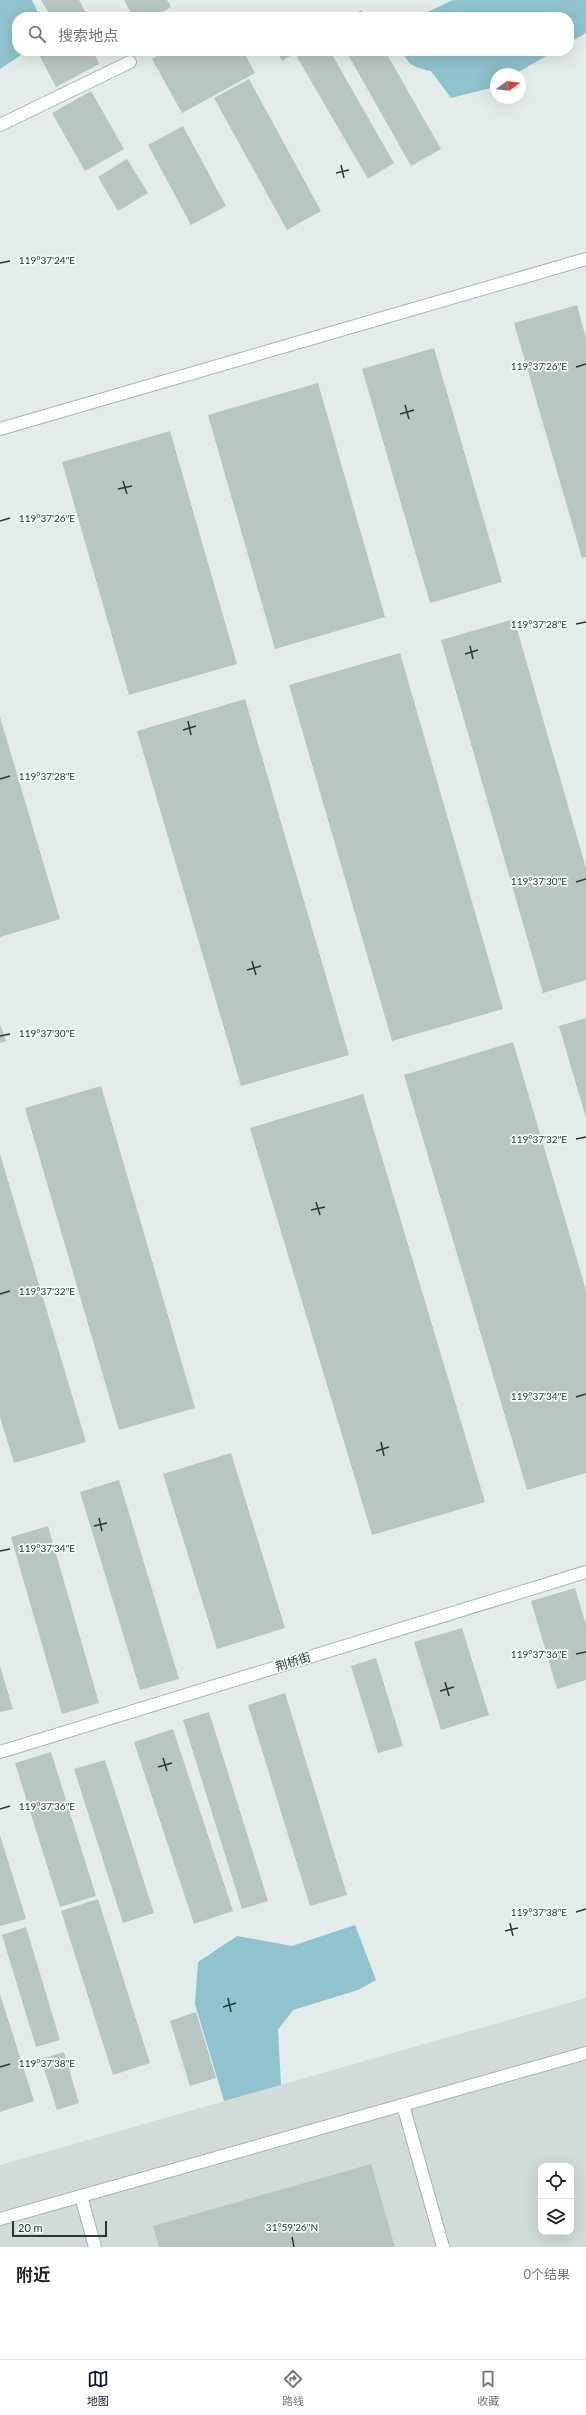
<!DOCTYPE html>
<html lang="zh">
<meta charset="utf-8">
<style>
:root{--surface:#fff;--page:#f2f2f2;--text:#222;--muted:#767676;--line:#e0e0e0;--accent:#111827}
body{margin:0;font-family:Lato,"Noto Sans SC",sans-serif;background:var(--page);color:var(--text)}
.controls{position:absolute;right:12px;bottom:12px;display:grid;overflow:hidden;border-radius:8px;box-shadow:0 4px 16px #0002}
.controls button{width:36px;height:36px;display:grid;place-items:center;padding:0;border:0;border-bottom:1px solid var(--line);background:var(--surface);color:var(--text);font:20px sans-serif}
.compass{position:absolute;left:490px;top:68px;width:36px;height:36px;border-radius:50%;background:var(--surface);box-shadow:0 4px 16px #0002;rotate:75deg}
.scale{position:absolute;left:12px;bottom:10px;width:95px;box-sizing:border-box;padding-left:4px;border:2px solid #243c36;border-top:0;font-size:11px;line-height:14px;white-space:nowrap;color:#243c36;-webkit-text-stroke:3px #f3f8f6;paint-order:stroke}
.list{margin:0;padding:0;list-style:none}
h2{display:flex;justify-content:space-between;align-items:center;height:52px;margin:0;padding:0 16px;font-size:17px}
h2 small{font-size:13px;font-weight:400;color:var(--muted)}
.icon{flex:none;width:22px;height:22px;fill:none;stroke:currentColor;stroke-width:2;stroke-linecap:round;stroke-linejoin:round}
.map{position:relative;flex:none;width:586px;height:2247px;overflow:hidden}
.search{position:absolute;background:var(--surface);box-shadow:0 4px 16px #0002;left:12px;right:12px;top:12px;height:44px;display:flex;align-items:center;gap:10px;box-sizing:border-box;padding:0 14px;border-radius:16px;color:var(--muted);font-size:15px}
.sheet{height:112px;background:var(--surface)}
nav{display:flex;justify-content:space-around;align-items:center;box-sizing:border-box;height:56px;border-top:1px solid var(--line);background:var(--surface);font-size:11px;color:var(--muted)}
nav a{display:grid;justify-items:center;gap:2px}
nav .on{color:var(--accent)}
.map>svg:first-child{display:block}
.built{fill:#d1dbd7;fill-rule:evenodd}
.water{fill:#8fc3cd}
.building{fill:#b8c6c1}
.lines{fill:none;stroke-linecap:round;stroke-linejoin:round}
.service-casing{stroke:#a6b4af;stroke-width:14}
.minor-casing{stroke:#a6b4af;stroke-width:14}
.secondary-casing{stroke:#a2b7b0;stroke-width:14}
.service{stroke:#fff;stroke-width:12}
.minor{stroke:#fff;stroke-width:12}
.secondary{stroke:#fff;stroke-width:12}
.ticks{fill:none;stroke:#243c36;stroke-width:1.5}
.labels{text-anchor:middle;stroke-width:3.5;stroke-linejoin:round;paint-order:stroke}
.street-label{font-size:12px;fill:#243c36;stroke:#f3f8f6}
.ticks-label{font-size:10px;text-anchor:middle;fill:#243c36;stroke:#f3f8f6;stroke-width:3.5;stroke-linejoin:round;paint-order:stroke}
</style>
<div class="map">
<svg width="586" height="2247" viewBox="0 0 586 2247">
<rect width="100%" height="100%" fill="#e3ece8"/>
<path class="built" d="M586,1998v249h-586v-82zM541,2166h30v66h-30z"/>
<g class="water">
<path d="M0,0h32l8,17h-23v34h10l-27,18z"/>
<path d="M453,0h133v33l-17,10v-26h-152z"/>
<path d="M403,51h152l-40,23h-19v11l-5,3 -40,10 -20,-27c-14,-3 -24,-5 -28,-20z"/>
<path d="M355,1925l21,55 -18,10 -65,20 -15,20 3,55 -57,16 -29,-97 3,-42 39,-26 55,10z"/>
</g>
<g class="building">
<path d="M41,0h38l7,13 -7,4h-28z"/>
<path d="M124,0h43l4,7 -17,10h-21z"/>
<path d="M361,10l5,7h-18z"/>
<path d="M37,51h56l6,13 -43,23z"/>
<path d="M166,51h77l12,22 -73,40 -30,-54z"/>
<path d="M277,51h21l-16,10z"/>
<path d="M308,51h22l64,112 -26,16 -71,-122z"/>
<path d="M346,51h39l56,98 -30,17z"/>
<path d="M249,79l72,132 -34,19 -73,-132z"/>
<path d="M91,91l33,58 -39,22 -33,-58z"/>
<path d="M183,126l43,80 -35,19 -43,-80z"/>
<path d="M127,159l21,34 -30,18 -20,-34z"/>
<path d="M577,305l9,33v219l-4,1 -68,-235z"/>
<path d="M434,348l68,234 -72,21 -68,-234z"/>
<path d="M318,383l67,234 -110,32 -67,-234z"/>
<path d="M170,431l67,233 -108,31 -67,-233z"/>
<path d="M514,619l72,249v112l-43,13 -102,-353z"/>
<path d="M400,653l103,356 -111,32 -103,-356z"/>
<path d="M245,699l104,356 -108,31 -104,-355z"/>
<path d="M0,717l60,202 -60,18z"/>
<path d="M586,1018v100l-27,-92z"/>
<path d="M0,1024l6,17 -6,2z"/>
<path d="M513,1042l73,248v183l-59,17 -123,-415z"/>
<path d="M101,1086l94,322 -76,22 -94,-322z"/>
<path d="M363,1094l122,408 -113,33 -122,-407z"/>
<path d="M0,1154l86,288 -72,21 -14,-46z"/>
<path d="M231,1453l54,175 -68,21 -54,-175z"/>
<path d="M119,1480l60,199 -39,11 -60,-198z"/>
<path d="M48,1526l51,177 -37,11 -51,-177z"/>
<path d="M575,1588l11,37v55l-29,9 -26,-88z"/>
<path d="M462,1628l27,87 -48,15 -27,-88z"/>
<path d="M376,1658l27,88 -25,7 -27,-87z"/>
<path d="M0,1666l13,43 -13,3z"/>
<path d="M285,1693l62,202 -37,11 -62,-201z"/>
<path d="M209,1712l59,189 -26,8 -59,-189z"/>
<path d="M173,1729l60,182 -39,13 -60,-182z"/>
<path d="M51,1752l45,144 -36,11 -45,-144z"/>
<path d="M105,1760l49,153 -31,10 -49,-154z"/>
<path d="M0,1835l26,84 -26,7z"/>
<path d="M98,1899l52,164 -37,12 -52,-164z"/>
<path d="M26,1927l34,113 -24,7 -34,-112z"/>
<path d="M0,1994l34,107 -34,11z"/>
<path d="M196,2012l20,66 -26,8 -20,-65z"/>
<path d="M64,2052l15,51 -22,7 -16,-51z"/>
<path d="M371,2164l24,83h-236l-6,-21z"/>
</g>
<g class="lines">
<defs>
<g id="service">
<path d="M403,2105l40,142"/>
<path d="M81,2196l14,51"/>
<path d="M0,2219l586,-166"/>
</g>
<g id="minor">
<path d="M0,125l130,-63"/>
<path d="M0,429l586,-170"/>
</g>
<path id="secondary" d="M0,1752l586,-180"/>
</defs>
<use href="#service" class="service-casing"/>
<use href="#minor" class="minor-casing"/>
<use href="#secondary" class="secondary-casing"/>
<use href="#service" class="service"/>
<use href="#minor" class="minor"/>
<use href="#secondary" class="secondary"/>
</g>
<path class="ticks" d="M341,165l3,13M336,173l13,-3M0,263l10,-2M576,367l10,-3M405,405l4,14M400,414l14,-4M123,481l4,13M118,489l14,-3M0,521l10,-3M576,624l10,-2M470,646l3,13M465,654l13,-4M188,721l3,14M183,730l13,-4M0,779l10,-3M576,882l10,-3M252,961l4,14M247,970l14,-4M0,1036l10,-2M576,1139l10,-2M316,1202l4,13M311,1210l14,-3M0,1294l10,-3M576,1397l10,-3M381,1442l3,14M376,1451l13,-4M99,1518l3,13M94,1526l13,-3M0,1551l10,-2M576,1654l10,-2M445,1682l4,14M440,1691l14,-4M163,1758l4,13M158,1767l14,-4M0,1809l10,-3M576,1912l10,-3M510,1923l3,13M505,1931l13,-3M228,1998l3,14M223,2007l13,-4M0,2067l10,-3M292,2237l2,10"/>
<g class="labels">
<g class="street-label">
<text transform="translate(293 1662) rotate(-17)" y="4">荆桥街</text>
</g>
</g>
<g class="ticks-label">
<text x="47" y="264">119°37'24"E</text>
<text x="539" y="370">119°37'26"E</text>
<text x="47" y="522">119°37'26"E</text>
<text x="539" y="628">119°37'28"E</text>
<text x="47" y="780">119°37'28"E</text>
<text x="539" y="885">119°37'30"E</text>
<text x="47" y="1037">119°37'30"E</text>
<text x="539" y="1143">119°37'32"E</text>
<text x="47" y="1295">119°37'32"E</text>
<text x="539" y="1400">119°37'34"E</text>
<text x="47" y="1552">119°37'34"E</text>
<text x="539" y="1658">119°37'36"E</text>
<text x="47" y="1810">119°37'36"E</text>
<text x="539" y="1916">119°37'38"E</text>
<text x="47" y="2067">119°37'38"E</text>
<text x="292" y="2231">31°59'26"N</text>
</g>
</svg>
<div class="controls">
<button><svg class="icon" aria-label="locate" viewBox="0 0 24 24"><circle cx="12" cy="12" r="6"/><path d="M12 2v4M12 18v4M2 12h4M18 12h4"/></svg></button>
<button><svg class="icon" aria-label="layers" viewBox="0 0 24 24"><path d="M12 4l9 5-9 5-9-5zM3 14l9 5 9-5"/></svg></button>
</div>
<svg class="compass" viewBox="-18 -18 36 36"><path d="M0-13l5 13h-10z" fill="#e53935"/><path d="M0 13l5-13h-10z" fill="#767676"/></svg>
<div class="scale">20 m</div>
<div class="search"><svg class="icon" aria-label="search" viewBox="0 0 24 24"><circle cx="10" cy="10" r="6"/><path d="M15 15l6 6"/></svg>搜索地点</div>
</div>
<section class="sheet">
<h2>附近<small>0个结果</small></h2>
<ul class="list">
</ul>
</section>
<nav>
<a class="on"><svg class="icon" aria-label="map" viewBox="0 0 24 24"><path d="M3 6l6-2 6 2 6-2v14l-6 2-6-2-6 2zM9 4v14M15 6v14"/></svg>地图</a>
<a><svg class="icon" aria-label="directions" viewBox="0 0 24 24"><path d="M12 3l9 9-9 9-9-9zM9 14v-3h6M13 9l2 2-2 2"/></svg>路线</a>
<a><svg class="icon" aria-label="saved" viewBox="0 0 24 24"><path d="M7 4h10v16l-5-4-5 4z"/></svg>收藏</a>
</nav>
